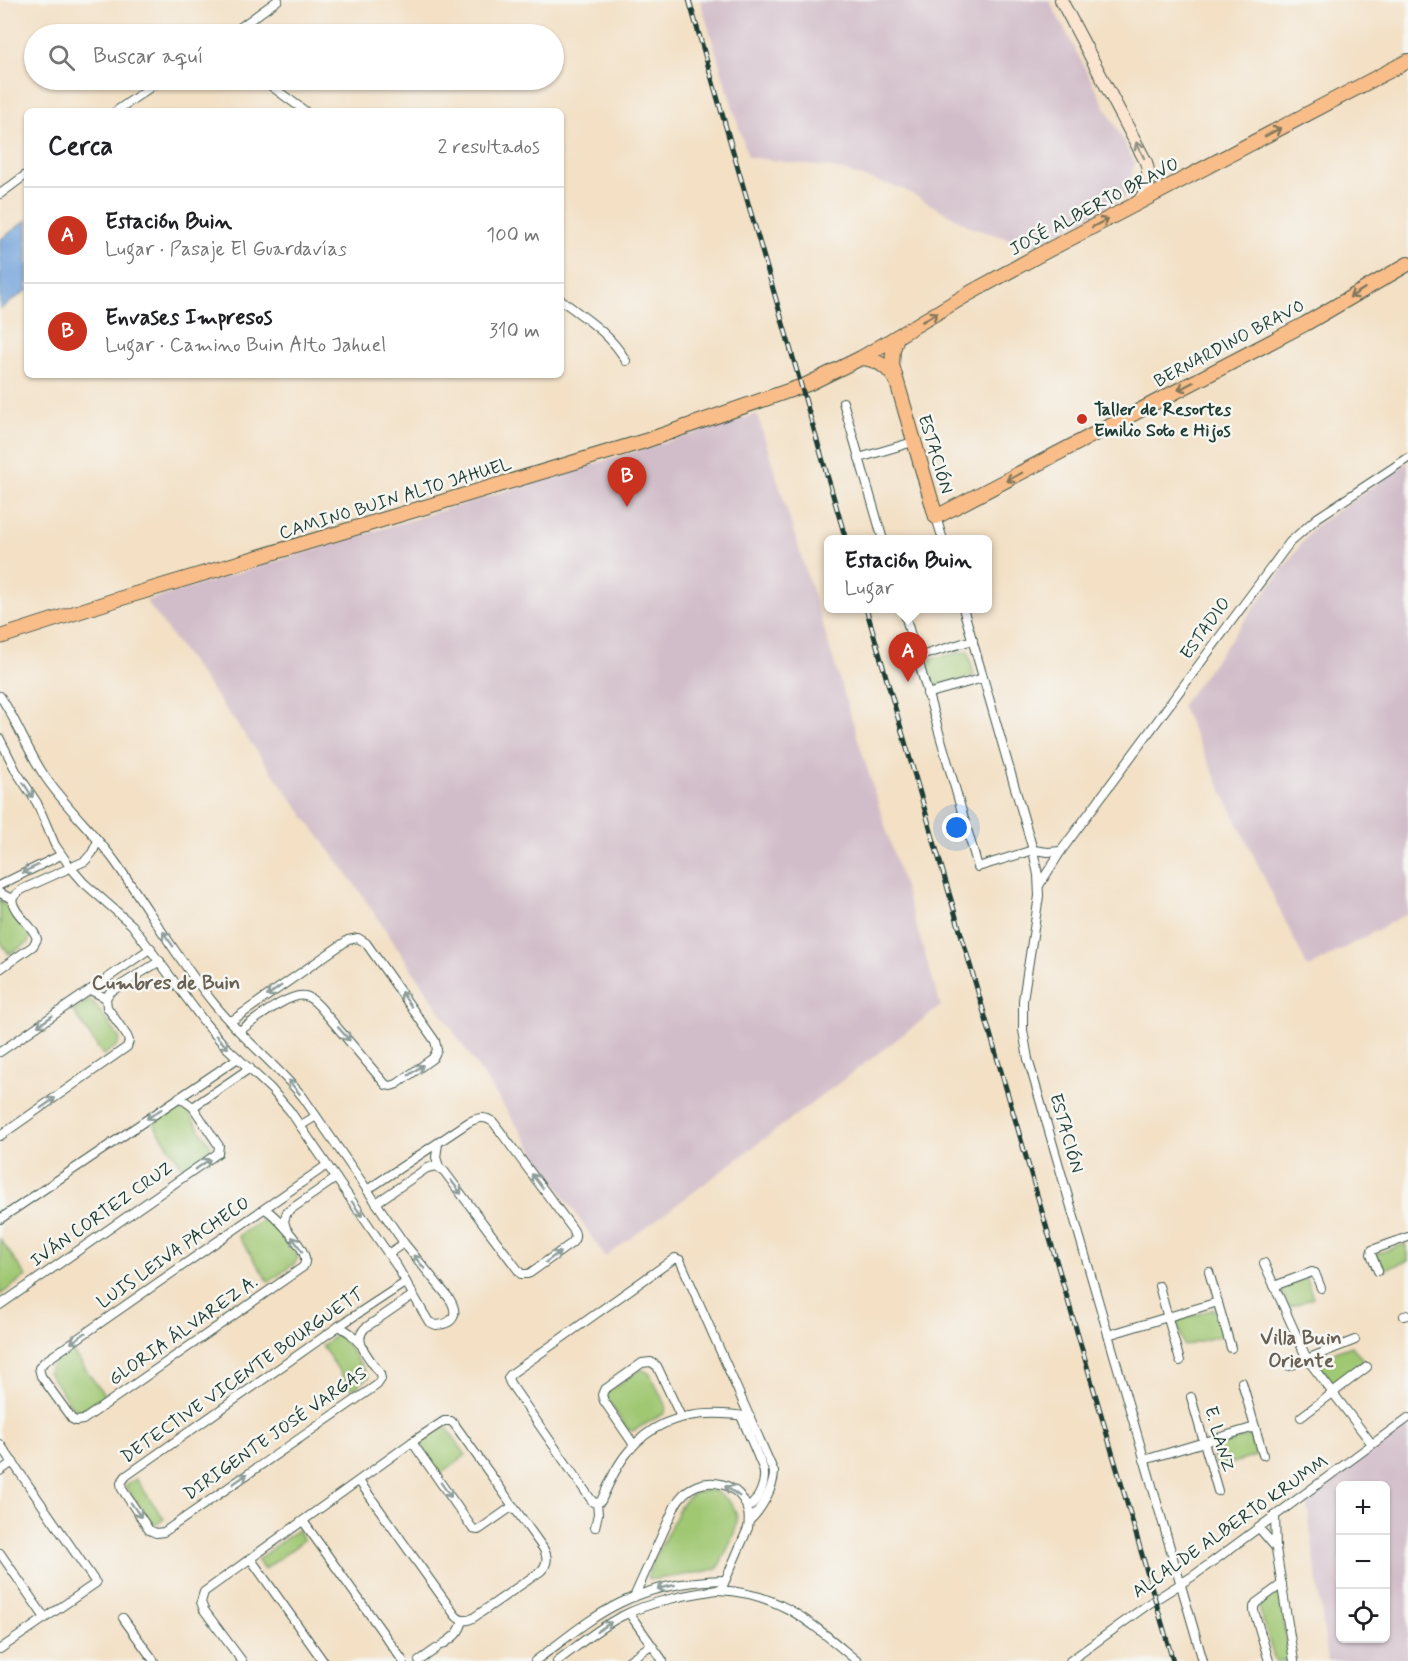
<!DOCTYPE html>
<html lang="es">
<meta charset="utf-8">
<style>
:root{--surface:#fff;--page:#f6f6f6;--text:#202124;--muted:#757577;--line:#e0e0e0;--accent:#c8321e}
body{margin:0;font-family:Mynerve,sans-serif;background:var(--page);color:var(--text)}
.controls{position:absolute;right:18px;bottom:18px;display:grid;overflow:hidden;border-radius:9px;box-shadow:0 2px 4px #0004}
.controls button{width:54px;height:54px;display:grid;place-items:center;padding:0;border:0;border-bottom:2px solid var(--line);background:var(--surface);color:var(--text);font:30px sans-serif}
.you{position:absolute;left:957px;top:828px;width:21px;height:21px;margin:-15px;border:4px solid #fff;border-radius:50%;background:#1a73e8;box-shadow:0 0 0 9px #1a73e833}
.badge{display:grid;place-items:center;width:39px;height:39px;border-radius:50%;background:var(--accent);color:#fff;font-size:20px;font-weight:700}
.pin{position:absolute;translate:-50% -50px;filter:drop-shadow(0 2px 3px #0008)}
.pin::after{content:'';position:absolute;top:32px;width:21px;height:18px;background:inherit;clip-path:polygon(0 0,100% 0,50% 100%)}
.popup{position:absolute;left:824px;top:535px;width:168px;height:78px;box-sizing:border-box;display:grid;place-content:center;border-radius:9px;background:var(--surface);filter:drop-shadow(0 2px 4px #0005);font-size:20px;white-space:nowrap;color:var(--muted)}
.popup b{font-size:22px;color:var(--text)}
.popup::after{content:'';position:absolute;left:50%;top:100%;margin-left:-12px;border:12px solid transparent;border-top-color:var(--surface)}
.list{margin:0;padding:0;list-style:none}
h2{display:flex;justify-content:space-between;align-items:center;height:78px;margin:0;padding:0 24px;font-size:26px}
h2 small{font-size:20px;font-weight:400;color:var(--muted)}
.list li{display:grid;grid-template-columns:39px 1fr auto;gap:18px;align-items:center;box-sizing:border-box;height:96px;padding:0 24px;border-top:2px solid var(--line)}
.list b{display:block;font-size:22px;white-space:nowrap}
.list p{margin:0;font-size:20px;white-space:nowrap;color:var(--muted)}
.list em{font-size:20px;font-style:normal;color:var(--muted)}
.icon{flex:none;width:33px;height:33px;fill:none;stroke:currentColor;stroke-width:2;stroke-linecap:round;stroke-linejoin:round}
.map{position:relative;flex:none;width:1408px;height:1661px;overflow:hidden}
.search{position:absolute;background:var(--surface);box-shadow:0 2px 4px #0004;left:24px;top:24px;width:540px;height:66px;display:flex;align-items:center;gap:15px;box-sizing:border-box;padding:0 21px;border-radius:33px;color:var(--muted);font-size:22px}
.panel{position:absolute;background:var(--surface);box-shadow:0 2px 4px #0004;left:24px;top:108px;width:540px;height:270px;border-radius:9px}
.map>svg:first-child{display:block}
.industrial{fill:#d1bdc9;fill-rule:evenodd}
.green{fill:#a0c873;stroke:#608254;stroke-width:1.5}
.water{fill:#6fa0d9;stroke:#476e86;stroke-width:1.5}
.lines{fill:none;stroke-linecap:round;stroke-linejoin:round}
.street-casing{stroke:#3f554a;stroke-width:10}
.secondary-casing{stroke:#3f554a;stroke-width:14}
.primary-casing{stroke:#3f554a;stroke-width:16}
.street{stroke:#fff;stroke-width:8}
.secondary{stroke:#fce5d0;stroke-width:12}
.primary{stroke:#f8bd89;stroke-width:14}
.rail-casing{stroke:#1f3d34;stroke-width:5}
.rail{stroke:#f6f6f2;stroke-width:3;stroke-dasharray:9;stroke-linecap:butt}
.oneway{stroke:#81775a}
.oneway2{stroke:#8e9182}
.oneway3{stroke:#8f9e9a}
.poi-dot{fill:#c8321e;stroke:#f6f6f2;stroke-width:2}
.labels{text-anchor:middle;stroke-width:5;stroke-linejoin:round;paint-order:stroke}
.street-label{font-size:18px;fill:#1f3d34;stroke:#f6f6f2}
.poi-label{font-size:18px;font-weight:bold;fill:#1f3d34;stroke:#f6f6f2;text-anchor:start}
.neighbourhood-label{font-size:20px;font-weight:bold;fill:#6a6155;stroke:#f6f6f2}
</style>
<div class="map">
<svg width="1408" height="1661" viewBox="0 0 1408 1661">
<rect width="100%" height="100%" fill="#f6f6f2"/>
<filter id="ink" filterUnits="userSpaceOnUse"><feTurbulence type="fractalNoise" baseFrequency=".0167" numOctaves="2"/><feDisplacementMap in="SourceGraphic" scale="12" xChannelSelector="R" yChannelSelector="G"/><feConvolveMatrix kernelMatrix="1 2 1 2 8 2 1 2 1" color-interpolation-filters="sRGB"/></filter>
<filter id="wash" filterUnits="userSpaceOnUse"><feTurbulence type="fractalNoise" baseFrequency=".008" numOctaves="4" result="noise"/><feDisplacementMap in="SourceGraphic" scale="24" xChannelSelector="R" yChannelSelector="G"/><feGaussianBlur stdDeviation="1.35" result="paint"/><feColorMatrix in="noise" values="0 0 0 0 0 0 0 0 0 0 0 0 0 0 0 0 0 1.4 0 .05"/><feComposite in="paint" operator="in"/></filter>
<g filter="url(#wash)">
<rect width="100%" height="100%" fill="#f3e0c5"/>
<g class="industrial">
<path d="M700,0h349l86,163 -10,34 -92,49 -60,-18 -70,-39 -71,-21 -84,-11z"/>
<path d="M757,414l184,592 -258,194 -78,57 -247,-368 -212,-288z"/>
<path d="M1408,462v451l-100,55 -127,-262 133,-179z"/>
<path d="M1408,1424v237h-80l-22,-164zM1340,1486h46v152h-46z"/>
</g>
<g class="green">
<path d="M968,651l6,25 -42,11 -7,-27z"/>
<path d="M0,899l30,36 -2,8 -19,11 -9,-13z"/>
<path d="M90,1000l4,3 26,36 -2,6 -15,10 -30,-44z"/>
<path d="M178,1107l4,-1 4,3 25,37 -3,7 -24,16 -31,-46z"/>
<path d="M266,1217l5,2 27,38 -3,6 -26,19 -31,-46z"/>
<path d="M0,1239l26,37 -26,19z"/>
<path d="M1405,1244l3,9v8l-26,9 -6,-16z"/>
<path d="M1306,1278l7,20 -24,9 -8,-19z"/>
<path d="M1214,1309l8,26 -38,11 -8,-25z"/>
<path d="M339,1333l30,44 -17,13 -30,-44z"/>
<path d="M1352,1346l13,17 -31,23 -18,-27z"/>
<path d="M72,1351l33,45 -27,17 -3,-2 -27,-39 3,-6z"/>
<path d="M641,1369l8,4 17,32 -1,8 -32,18 -6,-2 -21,-32 1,-5z"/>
<path d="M440,1427l7,1 19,27 -26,19 -22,-32z"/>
<path d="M1250,1436l6,20 -39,12 -6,-20z"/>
<path d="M136,1479l28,40 -10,7 -29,-40z"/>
<path d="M712,1490c43,21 20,46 6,78 -7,3 -61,12 -68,11l-2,-3 2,-7 31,-64c10,-13 16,-13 31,-15z"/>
<path d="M297,1530l7,10 -40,30 -7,-10z"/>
<path d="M1279,1592l10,69h-14l-16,-54z"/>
</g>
<path class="water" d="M27,220v70l-27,19v-69z"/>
</g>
<g filter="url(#ink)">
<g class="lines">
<defs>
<g id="street">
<path d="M231,34l47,-34"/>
<path d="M263,80l42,31"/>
<path d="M116,111l45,-31"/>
<path d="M0,194l27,-20"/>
<path d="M561,300c24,18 50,34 65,61"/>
<path d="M843,402l40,138"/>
<path d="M859,458l54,-16"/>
<path d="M936,517l7,23"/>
<path d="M903,608l75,259 55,-17 15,2 13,-1"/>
<path d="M963,608l70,242 5,25 1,21 -16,104v30l5,29 175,602"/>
<path d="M917,657l56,-17"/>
<path d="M927,694l56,-16"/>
<path d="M0,696c17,25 27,54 44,79 21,32 50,57 72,88 33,47 62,97 99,142 27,33 60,59 88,92l101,146 45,55c10,15 6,26 -13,27l-7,-3 -6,-10 -25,-44 -108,-157 -19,-22 -46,-43 -20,-23 -73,-98 -48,-42 -13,-15 -16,-23 -18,-42 -21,-32 -16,-32"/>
<path d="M1040,884l21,-33 229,-309 27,-24 91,-60"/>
<path d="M0,885l61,-30"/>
<path d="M0,893l12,6c2,17 21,25 25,40l-4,7 -33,23"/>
<path d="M12,899l4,-5 7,-5 62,-28 7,-8 6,-12"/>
<path d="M106,998l4,-6 50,-31"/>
<path d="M230,1022l118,-82 10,-2 8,5 69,98 2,9 -4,8 -36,26 -6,2 -5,-1 -66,-78c-4,-4 -9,-10 -15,-11 -16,-4 -52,26 -66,35"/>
<path d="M0,1052l151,-104"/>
<path d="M193,1107l57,-39"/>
<path d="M300,1126l16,-10"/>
<path d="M0,1136l127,-89 2,-6 -2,-5 -20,-29 -1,-9 -16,-8"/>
<path d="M438,1144l-2,13 3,10"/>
<path d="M367,1190l102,-68c10,-5 17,-6 25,1l78,105c4,5 4,10 0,15l-42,30 -3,1h-6l-77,-103 -8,-5 -9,2 -51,35"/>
<path d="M265,1209c11,7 38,36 40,49 1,4 0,5 -2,9l-220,153 -7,1 -4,-2 -31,-43 -2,-8 5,-6 283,-197"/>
<path d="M0,1219l238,-161"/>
<path d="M286,1228l-2,-7 3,-9 49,-34"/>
<path d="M388,1254l16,-11"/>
<path d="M1264,1263l43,96 65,85"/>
<path d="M1378,1271l-7,-17 1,-4 36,-13"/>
<path d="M1209,1272l22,76"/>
<path d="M406,1282l-67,44 -213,150 -5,7 1,6 27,41 7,3 8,-1 213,-147 4,-6 -1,-5c-8,-14 -29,-32 -15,-46l48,-33"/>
<path d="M1159,1286l21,75"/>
<path d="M1274,1286l38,-14 3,1 6,15"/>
<path d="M0,1305l218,-152 1,-7 -26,-39 -14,-10"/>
<path d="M1404,1316l4,-1"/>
<path d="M339,1326l11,7 9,10"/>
<path d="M1108,1335l110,-33"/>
<path d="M1289,1366l66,-26"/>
<path d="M1242,1382l21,73"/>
<path d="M1191,1397l27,94"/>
<path d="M741,1416l22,52c4,14 -4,32 -16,41"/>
<path d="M1301,1417l66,-50"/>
<path d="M412,1442l61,87 5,1 2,-1 33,-23"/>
<path d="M0,1444l96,139 -96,66"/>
<path d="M634,1445l-30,-44 -2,-6 2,-5 38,-27 9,-1 6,4 24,51"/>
<path d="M1144,1460l111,-33"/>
<path d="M0,1471l13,-9"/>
<path d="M597,1503l-4,-1 -3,-4 -80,-115 -2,-5 3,-4 164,-116 5,2 94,212c0,16 -14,39 -25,49"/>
<path d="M1275,1516l1,33 18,112"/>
<path d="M303,1521l100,140"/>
<path d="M595,1527l3,-13 -1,-11 4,-2c8,-17 15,-35 27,-49 30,-38 76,-43 122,-35"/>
<path d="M1259,1528l17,20"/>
<path d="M0,1553l45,65"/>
<path d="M250,1558l73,103"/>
<path d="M718,1590c63,3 93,33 139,71"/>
<path d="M629,1613l34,48"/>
<path d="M123,1618l31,43"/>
<path d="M442,1645c10,-7 18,-11 21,-25"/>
<path d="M242,1661l-38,-51 -3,-8 3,-10 208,-150 32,-21h7l4,4 88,123c5,8 5,16 -2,23l-68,47c-7,4 -13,3 -18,-3l-96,-134"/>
<path d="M419,1661l17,-12"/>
<path d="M535,1661c28,-20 54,-43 85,-58 32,-16 69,-22 104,-23"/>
<path d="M557,1661c21,-15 42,-34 65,-45 30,-15 63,-21 95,-26l5,-2 26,-60c8,-46 -52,-63 -73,-22l-41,91"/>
<path d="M628,1661l23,-16"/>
<path d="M1070,1661l80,-58 43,-27 215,-158"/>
<path d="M1269,1661l-15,-50v-4l2,-4 26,-19"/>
</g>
<path id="secondary" d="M1061,0l85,162c5,15 3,29 -9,41"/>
<g id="primary">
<path d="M897,337l-4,13 -1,15 44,152 369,-193 103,-60"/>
<path d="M861,358c14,1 25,7 33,19"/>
<path d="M0,637l112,-36 533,-160 163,-57 53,-26 109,-65 67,-37 371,-195"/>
</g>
</defs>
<use href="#street" class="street-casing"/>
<use href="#secondary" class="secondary-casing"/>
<use href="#primary" class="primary-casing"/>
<use href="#street" class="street"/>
<use href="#secondary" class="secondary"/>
<use href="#primary" class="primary"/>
<defs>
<g id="rail">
<path d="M689,0l157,540"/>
<path d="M866,608l307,1053"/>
</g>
</defs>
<use href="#rail" class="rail-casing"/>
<use href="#rail" class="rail"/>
</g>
<defs><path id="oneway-shaft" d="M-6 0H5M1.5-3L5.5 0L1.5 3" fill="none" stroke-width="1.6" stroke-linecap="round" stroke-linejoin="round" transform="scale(1.5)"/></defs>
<g class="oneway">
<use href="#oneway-shaft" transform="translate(1273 132) rotate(-28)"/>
<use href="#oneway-shaft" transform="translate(1100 223) rotate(-28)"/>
<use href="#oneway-shaft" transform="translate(1357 293) rotate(148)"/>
<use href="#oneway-shaft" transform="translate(930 317) rotate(-31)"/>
<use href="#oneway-shaft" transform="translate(1186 386) rotate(152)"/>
<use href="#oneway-shaft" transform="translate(1014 477) rotate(152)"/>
</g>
<use class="oneway2" href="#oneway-shaft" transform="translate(1140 150) rotate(-117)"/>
<g class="oneway3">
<use href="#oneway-shaft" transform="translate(28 790) rotate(57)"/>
<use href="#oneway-shaft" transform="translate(30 869) rotate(155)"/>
<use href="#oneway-shaft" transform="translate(168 939) rotate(-125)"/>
<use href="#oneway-shaft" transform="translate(274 991) rotate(145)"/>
<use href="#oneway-shaft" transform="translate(406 999) rotate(-125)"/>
<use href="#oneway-shaft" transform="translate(45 1021) rotate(145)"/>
<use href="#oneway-shaft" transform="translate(344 1034) rotate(49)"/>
<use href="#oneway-shaft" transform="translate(222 1042) rotate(46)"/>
<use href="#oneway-shaft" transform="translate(416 1070) rotate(-36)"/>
<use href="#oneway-shaft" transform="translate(294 1087) rotate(-130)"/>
<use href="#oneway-shaft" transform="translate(48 1103) rotate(-35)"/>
<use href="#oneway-shaft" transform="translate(154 1114) rotate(146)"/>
<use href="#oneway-shaft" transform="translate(203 1164) rotate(-35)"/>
<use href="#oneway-shaft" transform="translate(537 1181) rotate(-127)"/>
<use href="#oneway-shaft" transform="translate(456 1187) rotate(53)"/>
<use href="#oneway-shaft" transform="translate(357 1209) rotate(55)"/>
<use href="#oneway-shaft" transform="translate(297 1244) rotate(-125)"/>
<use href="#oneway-shaft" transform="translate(553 1257) rotate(-36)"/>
<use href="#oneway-shaft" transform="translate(419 1262) rotate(-130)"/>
<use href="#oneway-shaft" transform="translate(78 1338) rotate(145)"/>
<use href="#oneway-shaft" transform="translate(240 1479) rotate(-35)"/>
<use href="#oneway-shaft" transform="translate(446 1490) rotate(55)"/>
<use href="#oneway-shaft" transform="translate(732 1491) rotate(-145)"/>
<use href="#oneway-shaft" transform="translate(136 1510) rotate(55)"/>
<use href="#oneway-shaft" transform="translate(666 1587) rotate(167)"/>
<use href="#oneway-shaft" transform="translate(604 1627) rotate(-34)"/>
</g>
</g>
<circle class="poi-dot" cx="1082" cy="419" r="6"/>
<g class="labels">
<g class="street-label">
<text transform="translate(1094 206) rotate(-28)" y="6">JOSÉ ALBERTO BRAVO</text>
<text transform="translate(1229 343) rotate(-28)" y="6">BERNARDINO BRAVO</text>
<text transform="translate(936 454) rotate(73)" y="6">ESTACIÓN</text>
<text transform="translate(395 498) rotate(-17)" y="6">CAMINO BUIN ALTO JAHUEL</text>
<text transform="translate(1205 628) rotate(-54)" y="6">ESTADIO</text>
<text transform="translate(1067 1133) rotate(74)" y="6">ESTACIÓN</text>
<text transform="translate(101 1214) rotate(-35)" y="6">IVÁN CORTEZ CRUZ</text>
<text transform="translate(173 1252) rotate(-35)" y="6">LUIS LEIVA PACHECO</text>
<text transform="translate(183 1330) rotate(-35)" y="6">GLORIA ÁLVAREZ A.</text>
<text transform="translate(242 1375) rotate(-35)" y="6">DETECTIVE VICENTE BOURGUETT</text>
<text transform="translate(275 1433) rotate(-35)" y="6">DIRIGENTE JOSÉ VARGAS</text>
<text transform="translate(1220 1439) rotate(74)" y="6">E. LANZ</text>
<text transform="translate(1230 1526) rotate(-35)" y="6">ALCALDE ALBERTO KRUMM</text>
</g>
<g class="poi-label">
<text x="1094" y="415">Taller de Resortes<tspan x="1094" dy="21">Emilio Soto e Hijos</tspan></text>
</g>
<g class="neighbourhood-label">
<text x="166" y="989">Cumbres de Buin</text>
<text x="1301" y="1344">Villa Buin<tspan x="1301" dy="23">Oriente</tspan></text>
</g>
</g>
</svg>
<div class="controls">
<button>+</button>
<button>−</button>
<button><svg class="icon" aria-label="locate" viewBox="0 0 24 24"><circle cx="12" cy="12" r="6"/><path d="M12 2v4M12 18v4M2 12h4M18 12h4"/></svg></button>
</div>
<div class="you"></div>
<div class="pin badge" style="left:908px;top:682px">A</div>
<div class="popup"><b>Estación Buin</b>Lugar</div>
<div class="pin badge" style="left:627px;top:507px">B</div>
<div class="search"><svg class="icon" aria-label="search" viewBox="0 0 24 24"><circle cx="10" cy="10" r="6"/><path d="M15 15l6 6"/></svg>Buscar aquí</div>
<section class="panel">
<h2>Cerca<small>2 resultados</small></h2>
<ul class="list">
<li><span class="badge">A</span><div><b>Estación Buin</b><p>Lugar · Pasaje El Guardavías</p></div><em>100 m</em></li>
<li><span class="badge">B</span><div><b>Envases Impresos</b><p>Lugar · Camino Buin Alto Jahuel</p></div><em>310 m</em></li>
</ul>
</section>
</div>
